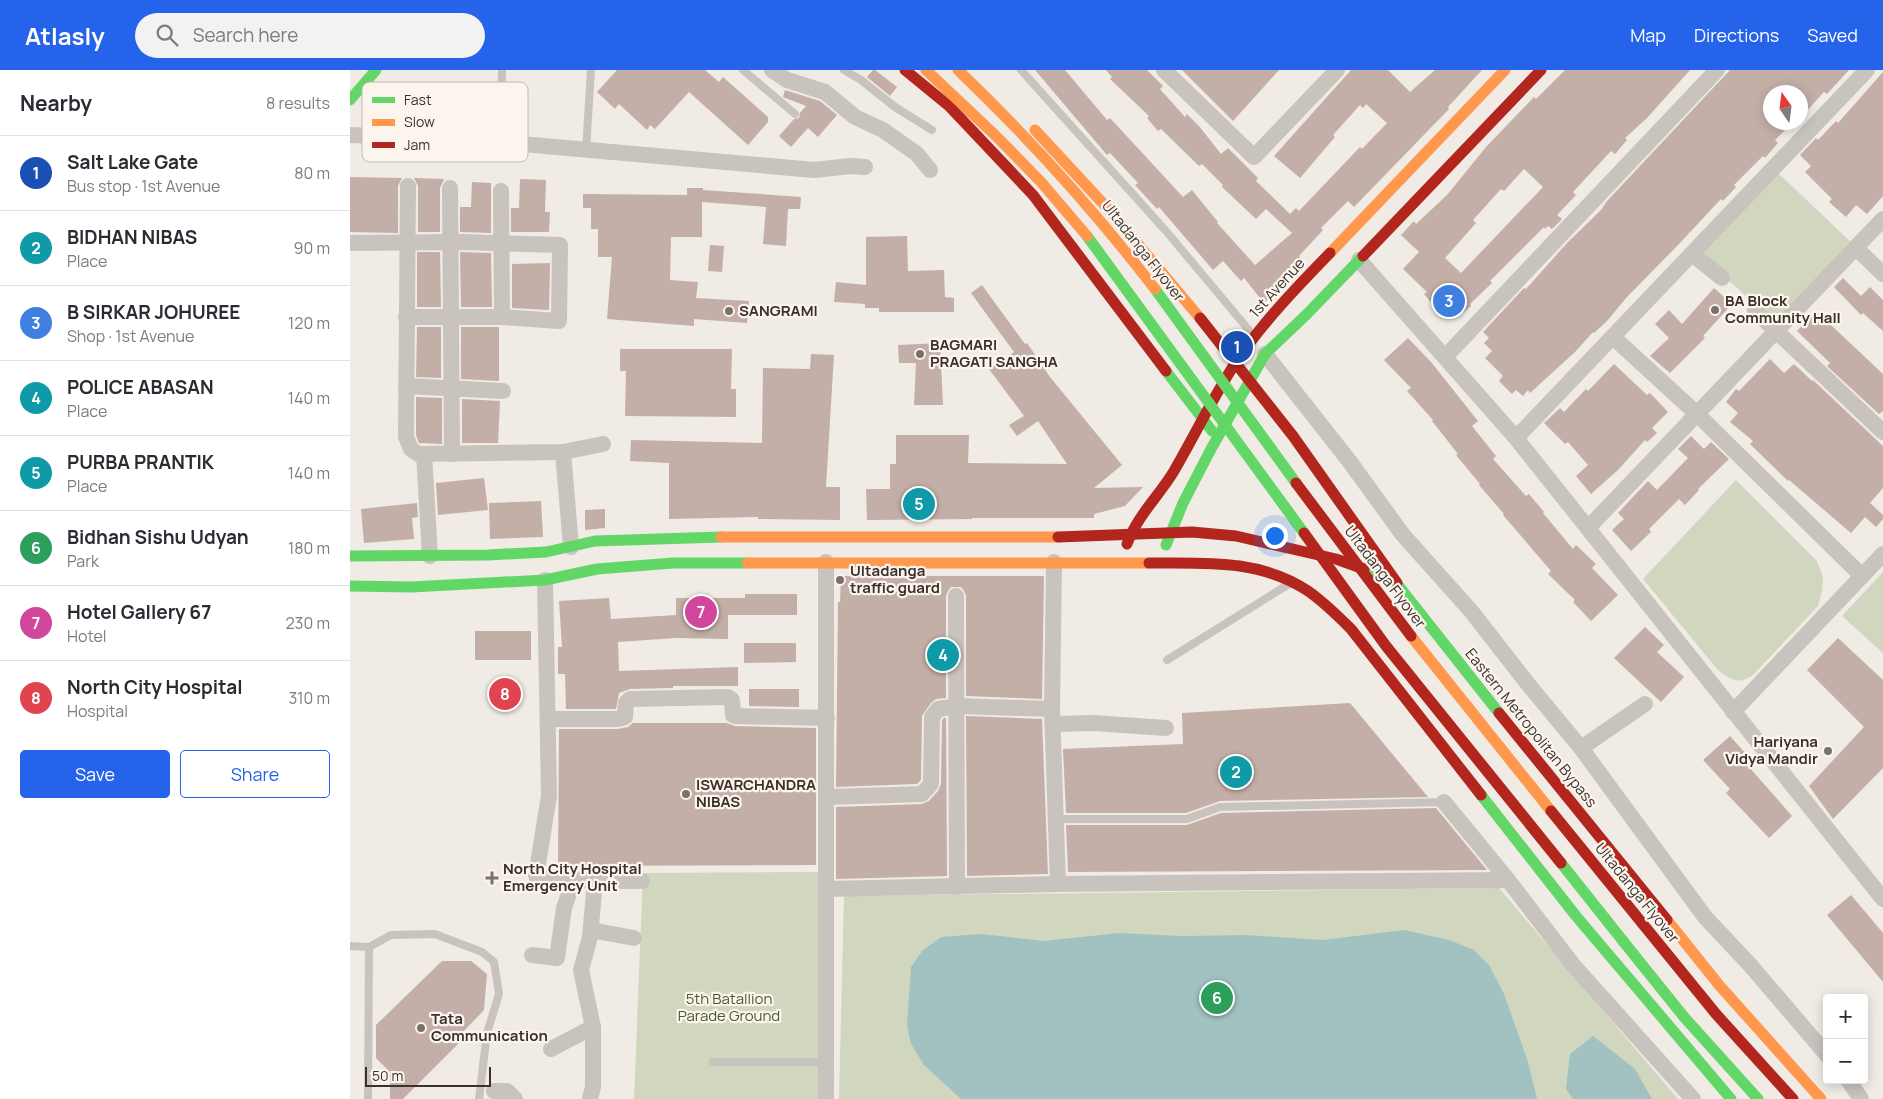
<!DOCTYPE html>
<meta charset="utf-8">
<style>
:root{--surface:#fff;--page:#f2f2f3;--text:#2b2b33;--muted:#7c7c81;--line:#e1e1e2;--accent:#2563eb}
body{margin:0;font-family:Manrope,sans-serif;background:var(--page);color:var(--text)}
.controls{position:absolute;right:15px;bottom:15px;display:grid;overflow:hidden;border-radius:5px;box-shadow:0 2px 12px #0003}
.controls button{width:45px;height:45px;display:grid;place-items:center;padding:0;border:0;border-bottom:1px solid var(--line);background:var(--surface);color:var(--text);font:25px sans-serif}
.compass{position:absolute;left:1413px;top:15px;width:45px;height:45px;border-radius:50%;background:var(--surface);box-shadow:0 2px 12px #0003;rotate:346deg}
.scale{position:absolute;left:15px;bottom:12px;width:126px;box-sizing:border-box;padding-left:5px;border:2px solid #3b302b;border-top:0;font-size:14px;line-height:18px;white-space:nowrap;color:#3b302b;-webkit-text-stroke:4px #fbf5ee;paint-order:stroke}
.you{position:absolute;left:924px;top:465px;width:18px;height:18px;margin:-12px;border:4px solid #fff;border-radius:50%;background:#1a73e8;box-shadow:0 0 0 8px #1a73e833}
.badge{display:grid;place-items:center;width:32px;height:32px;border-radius:50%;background:var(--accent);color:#fff;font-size:16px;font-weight:700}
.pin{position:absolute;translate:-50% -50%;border:2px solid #fff;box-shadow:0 1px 5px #0006}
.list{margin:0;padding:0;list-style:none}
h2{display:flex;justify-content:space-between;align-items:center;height:65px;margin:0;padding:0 20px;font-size:21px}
h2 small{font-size:16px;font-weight:400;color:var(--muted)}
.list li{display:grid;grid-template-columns:32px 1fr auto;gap:15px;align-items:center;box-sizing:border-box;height:75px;padding:0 20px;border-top:1px solid var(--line)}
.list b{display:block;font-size:19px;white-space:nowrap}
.list p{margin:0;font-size:16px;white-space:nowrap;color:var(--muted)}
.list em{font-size:16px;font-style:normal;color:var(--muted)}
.actions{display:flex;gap:10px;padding:15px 20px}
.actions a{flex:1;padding:11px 0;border:1px solid var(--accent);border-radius:5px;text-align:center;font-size:18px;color:var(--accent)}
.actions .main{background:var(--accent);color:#fff}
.icon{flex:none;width:28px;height:28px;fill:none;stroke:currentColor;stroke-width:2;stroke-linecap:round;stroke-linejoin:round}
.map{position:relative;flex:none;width:1533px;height:1029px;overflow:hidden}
header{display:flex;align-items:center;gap:30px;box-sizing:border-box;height:70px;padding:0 25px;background:var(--accent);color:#fff}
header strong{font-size:24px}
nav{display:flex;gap:28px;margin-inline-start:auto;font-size:18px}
.search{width:350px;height:45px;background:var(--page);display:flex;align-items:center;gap:12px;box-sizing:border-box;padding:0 18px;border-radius:28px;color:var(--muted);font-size:19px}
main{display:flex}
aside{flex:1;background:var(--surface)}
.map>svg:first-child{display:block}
.green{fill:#d1d6bf}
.water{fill:#a1c2c1}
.building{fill:#c3afa7;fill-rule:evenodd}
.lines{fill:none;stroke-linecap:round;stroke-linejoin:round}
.lane{stroke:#c9c3be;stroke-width:8}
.street{stroke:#c9c3be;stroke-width:16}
.fast{stroke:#63d668;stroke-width:11}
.slow{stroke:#ff974d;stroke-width:11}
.jam{stroke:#b3261e;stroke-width:11}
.fast-bridge{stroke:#63d668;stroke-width:11}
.slow-bridge{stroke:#ff974d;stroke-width:11}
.jam-bridge{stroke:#b3261e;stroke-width:11}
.poi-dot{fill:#7a716c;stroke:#fbf5ee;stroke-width:2}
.labels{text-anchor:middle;stroke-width:4.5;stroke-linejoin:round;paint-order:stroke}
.street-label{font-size:15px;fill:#3b302b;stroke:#fbf5ee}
.poi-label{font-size:15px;font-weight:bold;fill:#3b302b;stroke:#fbf5ee;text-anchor:start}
.park-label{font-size:15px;fill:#4a5a2e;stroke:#fbf5ee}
.key{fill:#fbf5ee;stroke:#c1bab4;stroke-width:1}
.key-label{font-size:14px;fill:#3b302b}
</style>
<header>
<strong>Atlasly</strong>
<div class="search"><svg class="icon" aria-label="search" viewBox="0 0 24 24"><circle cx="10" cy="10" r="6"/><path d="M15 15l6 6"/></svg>Search here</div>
<nav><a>Map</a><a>Directions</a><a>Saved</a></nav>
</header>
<main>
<aside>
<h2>Nearby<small>8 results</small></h2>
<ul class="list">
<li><span class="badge" style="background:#1a4fb4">1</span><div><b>Salt Lake Gate</b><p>Bus stop · 1st Avenue</p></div><em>80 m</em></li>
<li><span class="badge" style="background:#0f9aa8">2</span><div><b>BIDHAN NIBAS</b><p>Place</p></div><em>90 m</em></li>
<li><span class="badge" style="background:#3f7fe0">3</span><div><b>B SIRKAR JOHUREE</b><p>Shop · 1st Avenue</p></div><em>120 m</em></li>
<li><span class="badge" style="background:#0f9aa8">4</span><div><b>POLICE ABASAN</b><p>Place</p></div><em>140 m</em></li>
<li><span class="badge" style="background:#0f9aa8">5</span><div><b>PURBA PRANTIK</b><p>Place</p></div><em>140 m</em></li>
<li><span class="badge" style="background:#2e9e5b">6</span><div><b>Bidhan Sishu Udyan</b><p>Park</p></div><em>180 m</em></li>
<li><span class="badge" style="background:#d1479c">7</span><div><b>Hotel Gallery 67</b><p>Hotel</p></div><em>230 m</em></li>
<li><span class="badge" style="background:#e0444e">8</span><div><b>North City Hospital</b><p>Hospital</p></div><em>310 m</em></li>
</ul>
<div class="actions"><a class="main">Save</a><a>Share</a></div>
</aside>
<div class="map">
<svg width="1533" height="1029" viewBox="0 0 1533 1029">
<rect width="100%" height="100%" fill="#f0ebe5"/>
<g class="green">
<path d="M1427,102l75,71 -76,80 -78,-70z"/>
<path d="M1386,410l81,81 6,16 -1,14 -4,15 -65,69c-15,10 -22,5 -35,-5l-75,-91z"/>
<path d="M1533,502v81l-41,-37z"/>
<path d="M472,802l-3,227h-185l9,-226z"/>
<path d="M1149,818l179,211h-839l5,-203z"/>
</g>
<g class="water">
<path d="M1054,860l45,10 25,10 15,15 15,29 24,68 9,37h-576l-37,-34 -13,-21 -4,-19 4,-58 12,-17 18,-13 40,-3 63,7 75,-8 64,3 64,-1 76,5z"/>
<path d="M1243,966l42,33 17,30h-79l-7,-10 4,-35z"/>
</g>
<g class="building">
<path d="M267,0h88l14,12 4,-5 45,40v5l-20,23 -59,-53 -34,37 -5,-4 -3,5 -28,-26 -4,5 -18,-17z"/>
<path d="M523,0h2l22,17 -7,9 -23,-19z"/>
<path d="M685,0h30l42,50 3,-2 73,79 9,-7 26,32 -1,1 38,42 37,-32 -26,-24 -10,10 -34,-32 1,-2 -21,-21 -3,2 -38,-37 -3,2 -11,-13 2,-2 -39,-37 2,-2 -6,-7h41l16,16 -3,3 25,28 2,-3 12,12 22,28 7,-6 30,30 -2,3 34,33 6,-6 3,3 61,-64 2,2 25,-26 -21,-19 -3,4 -3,-3 -27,30 2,2 -35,41 -26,-22 77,-86h37l22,22 25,-22h47l-34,37 1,2 -95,98 -6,-6 -27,27 2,2 -24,26 3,4 -27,24 3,4 -14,15 -20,-25 -3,3 -18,-20 -10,9 -54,-63 -2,2 -22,-24 3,-2 -28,-30 -3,2z"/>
<path d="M832,0h97l-46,51z"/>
<path d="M1215,0h125l-43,48 -22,20 2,2 -12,14 -4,-3 -38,41 3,3 -19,20 5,4 -10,10 -4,-3 -3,3 -1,-2 -54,54 2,2 -22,21 1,2 -12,10 -8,-11 -10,9 -17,-20 3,-2 -24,-23 16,-17 -18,-17 13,-14 2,3 31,-29 39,-48 48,-50 2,2zM1174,99l19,18 -82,86 -16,-15 31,-35 -3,-3 28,-31 3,2z"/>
<path d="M1380,0h119l-22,24 -3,-2 -24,26v-26h-30v30h23l-18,18 3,3 -13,15 -2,-2 -29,29 2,2 -13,14 -2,-2 -43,46 -51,52 -20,24 -13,12 -1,-1 -18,20 -45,41 -2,-3 -5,6 -7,-6 -4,4 -13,-13 4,-5 -18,-18 7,-7 -8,-8 5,-5 -6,-6 41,-44 2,1 41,-46 34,-33 6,-9z"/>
<path d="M1533,2v124l-16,18 -11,-9 -10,12 -17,-15 3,-3 -27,-27 6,-6 -11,-11 16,-17 2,2 18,-19 2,2z"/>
<path d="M435,20l35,11 17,14 -19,22 -10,-9 -17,19 -12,-11 15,-17 5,-1 1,-5 6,-7 -23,-9z"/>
<path d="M0,107l52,1 -4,8v47l-48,-1z"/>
<path d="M64,108l30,1 -4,9v44h-22v-46z"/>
<path d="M170,109l26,1 -1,32h5l-1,20h-38v-24h8z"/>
<path d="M122,112l19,1v50l-31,-1v-25h11z"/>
<path d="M337,118h16v2l98,7 -1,12h-12l-2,37 -23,-2 3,-37 -64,-5v35h-31l-1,43 28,2 -2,16 53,3 -2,22 -53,-4v7l-87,-7 5,-62h-14v-28h-7v-21h-8v-14l104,1z"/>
<path d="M557,166l1,35 36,-1 1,27 9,1v14h-75v-4h-14v-4l-31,-2 2,-20 30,3v-48z"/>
<path d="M360,175l14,1 -2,26 -14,-1z"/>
<path d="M67,182h23l1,55h-24z"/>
<path d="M110,182l31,1 1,54h-31z"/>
<path d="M200,193l-1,47 -37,-2v-44z"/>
<path d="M1493,208l18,18 9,-9 13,13v31l-20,-18 -2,2 -27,-28z"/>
<path d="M632,215l43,59 2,-1 23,34 72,88 -28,23 49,-1 -18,19 -31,8v4h-122v1l-105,1 -1,-31h24v-25h6v-29h73l-1,28 99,1 -29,-43 -21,15 -8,-11 15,-9 -35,-47 25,-17 -43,-59z"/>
<path d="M1364,218l18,16 -29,32 2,2 -35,35 -20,-17 19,-18 -14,-14 14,-14 13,14z"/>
<path d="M1466,241l67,63v37l-4,3 -52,-48 3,-3 -33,-32z"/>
<path d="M67,257h24v51l-25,-1z"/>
<path d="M111,257h38v54l-38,-2z"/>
<path d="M1058,268l23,24 47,59 -6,5 24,30 -3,3 33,37 3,-2 15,18 -1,1 30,36 3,-4 20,19 -4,4 26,27 -27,26 -18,-19 2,-2 -27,-26 3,-3 -48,-56 1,-1 -25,-29 1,-1 -24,-29 2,-1 -26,-33 1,-1 -26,-29 4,-3 -27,-28z"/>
<path d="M590,273l3,62h-29l2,-42h-17l-1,-18z"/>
<path d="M270,279h112l-1,40h5v28l-111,-1 1,-45h-6z"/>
<path d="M461,284l23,1 -8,132h14v33l-82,-1v-2l-89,2v-56l-39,-2 1,-21 131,3 1,-75 47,1z"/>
<path d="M1420,289l14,14 10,-9 18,17 1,-1 70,66v42l-13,15 13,12v4l-7,8 -11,-10 -14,16 -62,-53 -1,1 -38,-37 3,-3 -23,-19 8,-9 -12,-11 10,-13 3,2z"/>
<path d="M1264,294l33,31 3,-2 18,19 -16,16 5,5 -10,9 -2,-2 -27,30 -27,24 -15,-18 12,-11 -20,-23 -3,2 -21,-21 16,-15 4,4 22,-23 2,2z"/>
<path d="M66,327l26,1v46l-23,-1 -3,-8z"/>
<path d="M112,329l38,2 -2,42h-36z"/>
<path d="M1341,366l13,13 7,-7 18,17 -31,30 1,1 -14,15 -6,-6 -30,30 2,3 -20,19 -19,-21 12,-11 -6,-6 30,-32 9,9 31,-32 -10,-9z"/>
<path d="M134,408l4,32 -50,5 -2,-32z"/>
<path d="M191,431l2,36 -53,2 -1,-36z"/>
<path d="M67,433l1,14 -6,1 2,21 -50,4 -3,-34z"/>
<path d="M255,439v19l-20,2v-20z"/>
<path d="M491,506h203l-2,123 -76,-3v-101l-2,-4 -3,-4h-10l-3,4 -2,5v102l-10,1 -5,4 -9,13 -1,64 -4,4 -81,3 2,-185h2z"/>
<path d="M395,524h52v21h-69v24l-52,-1 -58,4 1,29 119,-4v19h-65v2l-43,1 -11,4 -3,16h-50l-1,-35h-7v-27h4l-3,-46 50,-3 2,21 65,-4v-17h69z"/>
<path d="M1295,557l19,18 -7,7 27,25 -23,25 -47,-44z"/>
<rect x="125" y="561" width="56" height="29"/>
<path d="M1488,568l45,42v88l-50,51 -24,-33 55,-59 -57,-57z"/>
<path d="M394,573h52v19l-52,1z"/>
<path d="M399,619h50v18l-50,-1z"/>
<path d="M1000,633l78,94 -208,4 -34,12h-120l-3,-64 120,-5 -1,-31z"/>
<path d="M616,646l76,3 6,155 -81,2z"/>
<path d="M594,648h2l1,158 -111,3v-72l86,-3 7,-3 9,-10 3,-7 1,-64z"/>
<path d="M283,653h94l8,3 81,2v137l-258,1 1,-137h59l10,-2z"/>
<path d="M1380,666l17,19 -5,4 50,57 -23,22 -43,-45 4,-4 -27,-29z"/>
<path d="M1086,738l51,62 -419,2 -2,-47h121l34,-12z"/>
<path d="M1501,825l32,38v49l-56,-67z"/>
<path d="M92,891h29l16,13 -3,36 -21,22 4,3 -64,64h-13v-27l-14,-14v-33z"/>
</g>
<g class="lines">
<g class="lane">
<path d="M393,0l52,44"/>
<path d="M494,0l17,10 34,27 37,23"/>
<path d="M671,0l145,161 87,104"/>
<path d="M151,72l1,-72"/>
<path d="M236,80l5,-80"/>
<path d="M817,590l122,-76"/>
<path d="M706,749h131l33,-12 224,-5"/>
<path d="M0,876l19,1"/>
<path d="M363,992h113"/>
<path d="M18,1029l1,-152 22,-12 44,-1 47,18 12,10 5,32 -12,39 -8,66"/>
</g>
<g class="street">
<path d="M422,0l15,10 38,12 30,25 28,13 34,24 13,16"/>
<path d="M814,0l90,87 83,-87"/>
<path d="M0,65l127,5 337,30 37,-4 14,1"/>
<path d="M58,116l-2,251 5,12 7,5 145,-2 40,-8"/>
<path d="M100,118l2,266"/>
<path d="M151,121l1,126"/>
<path d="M0,173l112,-1 98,3 -1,76 -57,-4h-96"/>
<path d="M1506,178l27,26"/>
<path d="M1342,184l30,24"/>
<path d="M1009,190l157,178 367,461"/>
<path d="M1405,241l128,121"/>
<path d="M1263,267l84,77 165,162"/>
<path d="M915,284l85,108 53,73 68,76 57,73 53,64 124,169 46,49 76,89"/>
<path d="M1096,286l271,-286"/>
<path d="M56,316l97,5"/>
<path d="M1166,368l351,-368"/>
<path d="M213,382l8,95"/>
<path d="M74,384l6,102"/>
<path d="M1238,458l295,-309"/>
<path d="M476,492v537"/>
<path d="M704,492l-2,147 6,175"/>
<path d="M195,510l4,216 -13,80 59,5h47"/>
<path d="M606,526l1,291"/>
<path d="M1383,642l150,-158"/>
<path d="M198,649h70l7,-2 1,-14 4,-4 98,-2 4,3 1,15 2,1 92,2"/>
<path d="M703,654l40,-1 73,5"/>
<path d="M1231,678l64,-44"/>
<path d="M477,727l95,-3 9,-10 1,-67 6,-8 19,-3 95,3"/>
<path d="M1094,732l64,78"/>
<path d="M476,819l232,-5 450,-4 66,86 119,133"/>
<path d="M241,860l43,8"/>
<path d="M182,885l25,3 7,-50 10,-29"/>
<path d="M201,979l42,-22"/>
<path d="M1498,1010l13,19"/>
<path d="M144,1021h13l8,8"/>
<path d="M240,1029l3,-12v-60l-12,-57 9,-33 5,-56"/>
</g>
<g class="fast">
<path d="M0,30l26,-30"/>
<path d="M816,301l46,60"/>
<path d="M816,475l17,-42 28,-54 54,-95 42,-40 56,-58"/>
<path d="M0,486l138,-1 58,-3 49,-11 126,-4"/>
<path d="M1014,499l18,6 15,9 102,129"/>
<path d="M0,516l61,1 134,-7 52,-11 76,-6h74"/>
<path d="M1131,725l95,121 155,183"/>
<path d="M1273,871l61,76 74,82"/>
</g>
<g class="slow">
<path d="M685,60l75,81 90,107"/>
<path d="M980,183l175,-183"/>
<path d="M371,467h337"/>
<path d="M397,493h402"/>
<path d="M1317,850l52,65 102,114"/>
</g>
<g class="jam">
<path d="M555,0l44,36 84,89 133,176"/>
<path d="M1013,186l178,-186"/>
<path d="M850,248l93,118 104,147"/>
<path d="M708,467l134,-5 44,4 100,23 28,10"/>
<path d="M777,474c10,-28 32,-48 47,-73 21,-36 39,-74 62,-109 27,-40 61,-75 94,-109"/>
<path d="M799,493c56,0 111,-4 159,28 16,11 30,25 43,38l130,166"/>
<path d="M1149,643l168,207"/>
<path d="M1292,853l74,91 77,85"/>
</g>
<g class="fast-bridge">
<path d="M737,166l217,297"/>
<path d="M805,219l141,194"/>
<path d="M1211,793l62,78"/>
</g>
<g class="slow-bridge">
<path d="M576,0l70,66 45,46 46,54"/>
<path d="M608,0c71,68 137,141 197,219"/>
<path d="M1061,566l140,175"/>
</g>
<g class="jam-bridge">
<path d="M946,413l115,153"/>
<path d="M954,463l82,113 175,217"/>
<path d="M1201,741l91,112"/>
</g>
</g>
<g class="poi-dot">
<circle cx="1365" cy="240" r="5"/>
<circle cx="379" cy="241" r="5"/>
<circle cx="570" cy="284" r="5"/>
<circle cx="490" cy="510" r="5"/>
<circle cx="1478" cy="681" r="5"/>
<circle cx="336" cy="724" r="5"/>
<path d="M139.5 800.5h5v5h5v5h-5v5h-5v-5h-5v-5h5z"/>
<circle cx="71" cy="958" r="5"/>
</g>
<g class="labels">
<g class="street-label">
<text transform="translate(793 181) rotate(52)" y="5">Ultadanga Flyover</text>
<text transform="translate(927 218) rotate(-48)" y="5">1st Avenue</text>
<text transform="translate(1035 507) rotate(53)" y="5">Ultadanga Flyover</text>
<text transform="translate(1181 658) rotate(51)" y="5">Eastern Metropolitan Bypass</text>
<text transform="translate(1287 823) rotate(51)" y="5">Ultadanga Flyover</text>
</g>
<g class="poi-label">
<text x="1375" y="236">BA Block<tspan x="1375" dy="17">Community Hall</tspan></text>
<text x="389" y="246">SANGRAMI</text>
<text x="580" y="280">BAGMARI<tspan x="580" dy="17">PRAGATI SANGHA</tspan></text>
<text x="500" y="506">Ultadanga<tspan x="500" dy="17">traffic guard</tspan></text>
<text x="1468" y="677" text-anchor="end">Hariyana<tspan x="1468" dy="17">Vidya Mandir</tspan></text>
<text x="346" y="720">ISWARCHANDRA<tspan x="346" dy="17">NIBAS</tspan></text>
<text x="153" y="804">North City Hospital<tspan x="153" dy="17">Emergency Unit</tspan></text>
<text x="81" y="954">Tata<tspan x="81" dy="17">Communication</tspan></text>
</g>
<g class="park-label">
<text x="379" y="934">5th Batallion<tspan x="379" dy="17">Parade Ground</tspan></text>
</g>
</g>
<rect x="12" y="12" width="166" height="80" rx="8" class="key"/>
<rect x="22" y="27" width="23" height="6" fill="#63d668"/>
<rect x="22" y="49" width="23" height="7" fill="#ff974d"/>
<rect x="22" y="72" width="23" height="6" fill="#b3261e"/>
<g class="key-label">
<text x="54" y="35">Fast</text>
<text x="54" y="57">Slow</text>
<text x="54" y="80">Jam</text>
</g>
</svg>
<div class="controls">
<button>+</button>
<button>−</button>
</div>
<svg class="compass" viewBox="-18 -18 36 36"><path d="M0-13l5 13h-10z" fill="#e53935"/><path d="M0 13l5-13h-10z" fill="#7c7c81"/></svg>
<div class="scale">50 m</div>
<div class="you"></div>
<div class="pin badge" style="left:887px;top:277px;background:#1a4fb4">1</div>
<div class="pin badge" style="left:886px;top:702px;background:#0f9aa8">2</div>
<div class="pin badge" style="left:1099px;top:231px;background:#3f7fe0">3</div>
<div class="pin badge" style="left:593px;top:585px;background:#0f9aa8">4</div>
<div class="pin badge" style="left:569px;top:434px;background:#0f9aa8">5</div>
<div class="pin badge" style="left:867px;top:928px;background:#2e9e5b">6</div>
<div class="pin badge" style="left:351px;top:542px;background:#d1479c">7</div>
<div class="pin badge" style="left:155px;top:624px;background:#e0444e">8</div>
</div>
</main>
